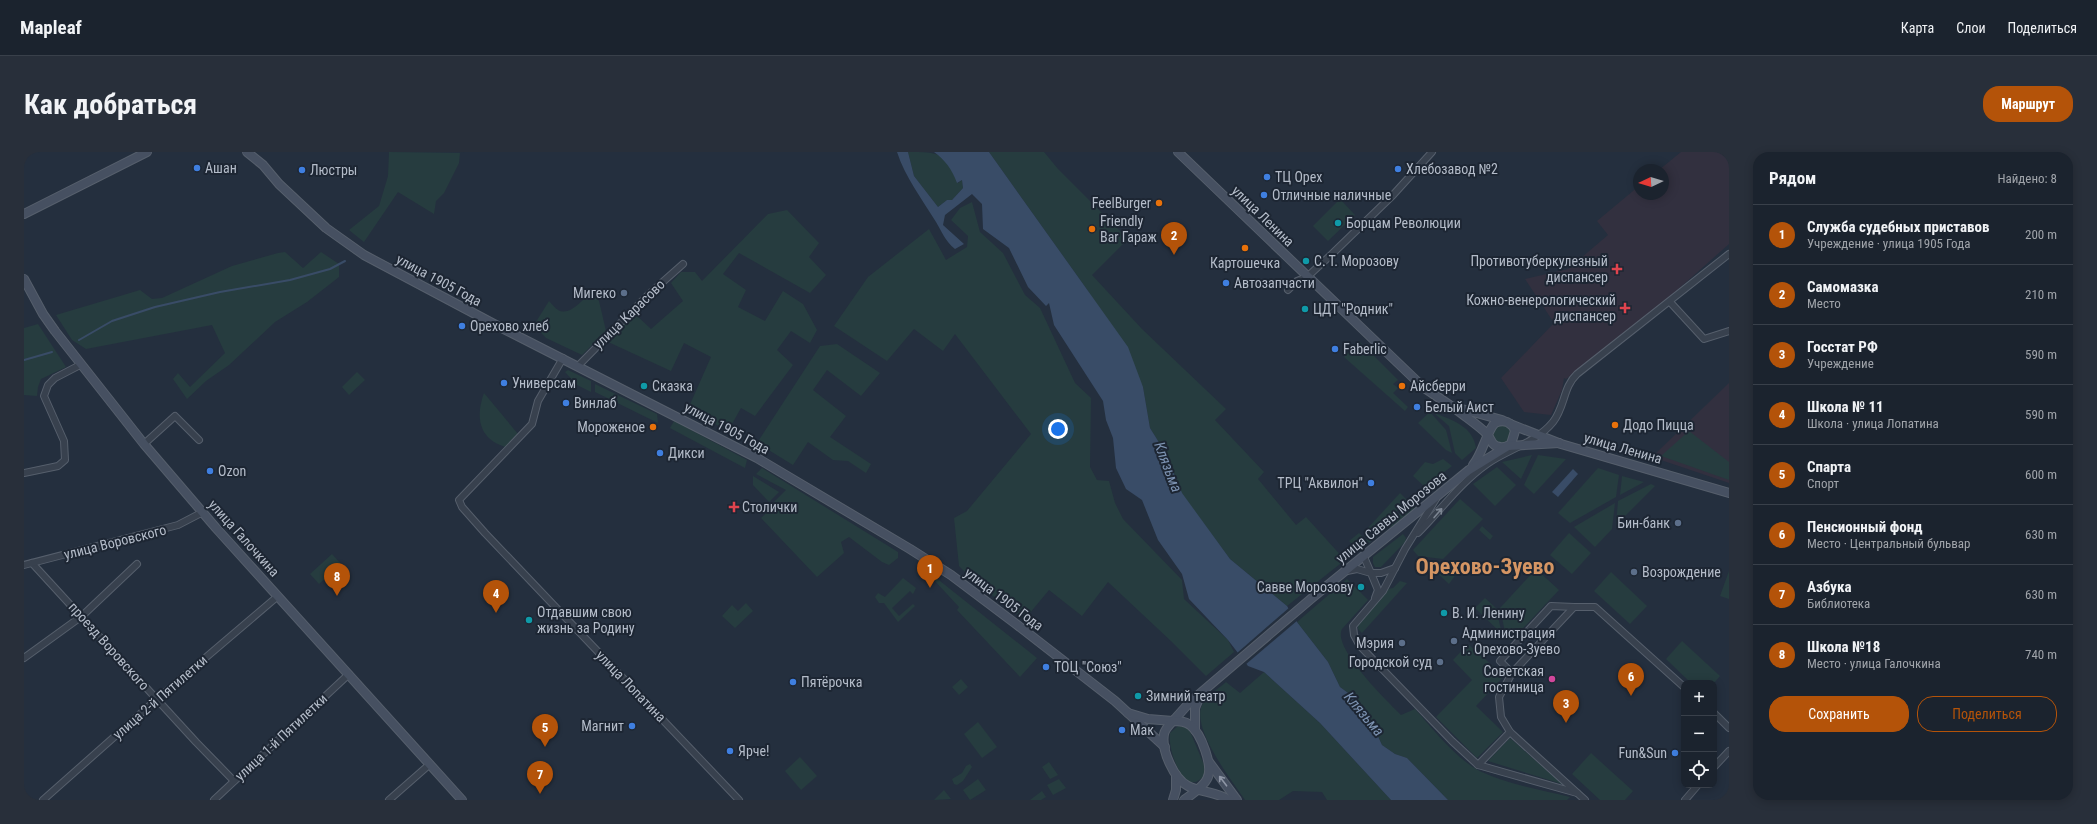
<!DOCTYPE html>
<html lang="ru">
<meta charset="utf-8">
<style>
:root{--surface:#1b232e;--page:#282f3a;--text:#f1f3f6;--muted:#a0a4aa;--line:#39404a;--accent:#b45309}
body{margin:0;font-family:"Roboto Condensed",sans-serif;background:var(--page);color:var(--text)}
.controls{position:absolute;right:12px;bottom:12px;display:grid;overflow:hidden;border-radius:8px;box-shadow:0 2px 10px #0003}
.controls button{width:36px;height:36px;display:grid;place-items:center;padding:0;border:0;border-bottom:1px solid var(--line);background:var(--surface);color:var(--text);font:20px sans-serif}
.compass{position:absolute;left:1609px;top:12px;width:36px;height:36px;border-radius:50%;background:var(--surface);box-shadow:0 2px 10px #0003;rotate:266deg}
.you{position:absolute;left:1034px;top:277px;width:14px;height:14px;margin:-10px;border:3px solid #fff;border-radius:50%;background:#1a73e8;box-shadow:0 0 0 6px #1a73e833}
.badge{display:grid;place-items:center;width:26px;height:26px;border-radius:50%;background:var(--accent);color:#fff;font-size:13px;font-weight:700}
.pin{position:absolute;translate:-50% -33px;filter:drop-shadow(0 1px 2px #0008)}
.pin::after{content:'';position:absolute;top:21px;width:14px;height:12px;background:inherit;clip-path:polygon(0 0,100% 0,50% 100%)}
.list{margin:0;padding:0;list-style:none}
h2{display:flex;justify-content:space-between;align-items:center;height:52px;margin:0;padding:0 16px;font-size:17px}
h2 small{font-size:13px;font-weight:400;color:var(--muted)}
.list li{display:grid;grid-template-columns:26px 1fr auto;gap:12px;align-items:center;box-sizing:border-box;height:60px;padding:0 16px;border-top:1px solid var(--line)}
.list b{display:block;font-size:15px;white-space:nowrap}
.list p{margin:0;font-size:13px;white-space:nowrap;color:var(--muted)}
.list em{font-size:13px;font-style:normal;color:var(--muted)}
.actions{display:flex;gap:8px;padding:12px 16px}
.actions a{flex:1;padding:9px 0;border:1px solid var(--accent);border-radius:16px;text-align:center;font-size:14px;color:var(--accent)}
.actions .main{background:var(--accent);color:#fff}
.icon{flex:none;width:22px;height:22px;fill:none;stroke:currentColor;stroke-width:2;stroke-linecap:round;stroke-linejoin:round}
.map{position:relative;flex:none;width:1705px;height:648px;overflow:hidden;border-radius:16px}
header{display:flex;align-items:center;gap:24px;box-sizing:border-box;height:56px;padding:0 20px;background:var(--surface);border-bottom:1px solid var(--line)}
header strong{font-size:19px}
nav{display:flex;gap:22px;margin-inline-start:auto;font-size:14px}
.intro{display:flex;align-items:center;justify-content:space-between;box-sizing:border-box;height:96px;padding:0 24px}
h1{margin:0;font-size:28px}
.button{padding:10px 18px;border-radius:16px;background:var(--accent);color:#fff;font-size:14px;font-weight:700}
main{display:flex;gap:24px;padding:0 24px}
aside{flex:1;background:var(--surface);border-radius:16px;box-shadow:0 2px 10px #0003}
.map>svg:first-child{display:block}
.medical{fill:#32303f}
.green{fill:#263c3f}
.water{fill:#394c67}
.pier{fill:#242f3e}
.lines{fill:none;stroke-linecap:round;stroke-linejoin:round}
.stream{stroke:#394c67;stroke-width:2}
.street-casing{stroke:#565f6c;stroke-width:8}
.secondary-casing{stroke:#565f6c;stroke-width:10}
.street{stroke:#38414e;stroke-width:6}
.secondary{stroke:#465061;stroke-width:8}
.oneway{stroke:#7c8592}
.oneway2{stroke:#8e96a5}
.shop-dot{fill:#3f7fe0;stroke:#1d2633;stroke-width:1.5}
.food-dot{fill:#e8710a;stroke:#1d2633;stroke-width:1.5}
.culture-dot{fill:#0f9aa8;stroke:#1d2633;stroke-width:1.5}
.health-dot{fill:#e0444e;stroke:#1d2633;stroke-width:1.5}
.service-dot{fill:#5c6f8a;stroke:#1d2633;stroke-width:1.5}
.hotel-dot{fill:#d1479c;stroke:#1d2633;stroke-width:1.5}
.labels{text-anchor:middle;stroke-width:4;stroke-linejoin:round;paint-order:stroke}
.poi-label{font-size:14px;fill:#b4bcc9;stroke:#1d2633;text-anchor:start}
.street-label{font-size:14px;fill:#b4bcc9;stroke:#1d2633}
.water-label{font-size:15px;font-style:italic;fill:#7c92b1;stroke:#1d2633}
.town-label{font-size:22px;font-weight:bold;fill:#d59563;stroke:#1d2633}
</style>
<header>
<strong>Mapleaf</strong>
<nav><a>Карта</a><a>Слои</a><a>Поделиться</a></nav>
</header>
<div class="intro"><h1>Как добраться</h1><a class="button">Маршрут</a></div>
<main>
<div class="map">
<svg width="1705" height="648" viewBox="0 0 1705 648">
<rect width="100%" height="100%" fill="#242f3e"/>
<g class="medical">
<path d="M1657,0h48v92l-64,57 -99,78 -2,-1 -2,12 -11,25 -27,-3 -23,-34 53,-55 -29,-44 43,-10 40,-34 -11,-14 42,-35v8h24v-24h-4z"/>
<path d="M1705,231v100l-77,-26z"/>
</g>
<g class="green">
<path d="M365,0l78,1h-7l-1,10 -15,30 -8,8 -2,13 -36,-22 -34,50 -15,-12 30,-24 9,-30z"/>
<path d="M884,0c32,0 36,0 50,31l4,-3 1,8 -11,12h-5l-9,7 -24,-31z"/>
<path d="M965,0h55l14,17 70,70 -36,36 50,54 84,80 -11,11 49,52 -6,7 38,46 10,-8 39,43 -58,46 -57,-47 -49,-66 -16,-41 -15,-24 -7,-41 -55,-96z"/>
<path d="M1316,47l15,16 -27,26 -15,-15z"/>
<path d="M948,50l8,30 23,21 22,42 15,13 35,75 16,15 -1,69 7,13 12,1 6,22 8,16 59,61 2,19 44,41 6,12 -28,24 -34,-34 -64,-60 -26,34 -33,-26 -25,30 -49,-38 -16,-16 -5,-48 13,-7 64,-77 -76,-100 -12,17 -29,-22 -27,32 -53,-35 34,-49 61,-48 17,31 21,-13 1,-11 -17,-16 9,-12z"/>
<path d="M763,58l32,33 -10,14 17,18 -16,18 -71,-40 -16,21 23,16 -8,17 27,14 18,-30 20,13 14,26 -7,13 -19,-12 -14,19 16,15 -38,51 -14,-8 -13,23 -40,-22 23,-52 -27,-14 -13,28 -65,-30 29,-27 16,15 32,-28 -12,-18 10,-11h14l7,9 66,-67z"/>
<path d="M261,100l18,16 18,-16 18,12v13l-32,25 -32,20 -46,43 -23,16 -19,18 -14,-20 5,-6 12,14 35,-34 -13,-28 -126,24 -14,-9 -16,-25 84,-25 12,9 10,-1 70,-32 46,-13z"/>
<path d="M567,140l8,9 7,30 -24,24 -36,-17 -12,-13 15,-24c3,3 6,7 9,9 12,7 26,-12 33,-18z"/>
<path d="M14,172l28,43 -25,12 -3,8 -1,9 -13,-1v-67z"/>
<path d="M1335,189l39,39 -5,4 5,4 -5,5 15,14 -3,4 -61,-54z"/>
<path d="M813,192l43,29 -19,23 -34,-26 -14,20 33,26 -16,21 41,27 -5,9 -18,-12 -15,-1 -25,-18 -15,23 -36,-22 63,-97z"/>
<path d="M544,218l23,11v11l-14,-7 -12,-13z"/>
<path d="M333,220l8,8 -16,15 -7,-8z"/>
<path d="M571,232l62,30 1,9 -63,-31z"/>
<path d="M460,241l34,41 -12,13c-27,-7 -31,-30 -22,-54z"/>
<path d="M1406,260l16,18 6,23 -6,-3 -28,-27z"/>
<path d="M1410,261c18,7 39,13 42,35l-14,12 -7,-7 -6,-27z"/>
<path d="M650,269l73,39 -2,8 -75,-40z"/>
<circle cx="1478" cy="282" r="9"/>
<path d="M1665,279l40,31v18l-68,-24z"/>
<path d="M1508,303l-11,24 -19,-17z"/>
<path d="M1514,303l28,4 -32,35 -10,-9z"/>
<path d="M1419,307l9,7 -27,21 -12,-11 12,-14 8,2z"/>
<path d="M1473,315l19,18 -21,21 -22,-22z"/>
<path d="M738,316l136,84v6l-9,7 -7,-3 -33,-25 -8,5 3,11 -27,24 -56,-59 11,-10 -2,-2 16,-16 -30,-16z"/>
<path d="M1574,316l21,7 -3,22 -46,26 -12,-10z"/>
<path d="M729,324l26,16 -10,10 -16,-17z"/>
<path d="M1598,324l22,6 -24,13z"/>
<path d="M1627,332l4,2 -39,39 2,-24z"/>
<path d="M1376,341l9,9 -39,30 -3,-3z"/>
<path d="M1436,347l23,20 -40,40 -25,-3 -5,-6z"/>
<path d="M1591,351l-3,26 -17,18 -21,-20z"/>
<path d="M1388,352l4,4 -22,19h-5l-29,23h-3l-2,-2z"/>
<path d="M1458,374l11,10 -3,4 -11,-10z"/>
<path d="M1335,381l4,4 -10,8 -4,-4z"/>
<path d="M1545,381l22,20 -19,21 -22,-19z"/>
<path d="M1379,382l3,4 -1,4 -24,25h-6l-2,-4v-6z"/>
<path d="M308,402l9,10 -22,20 -9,-10z"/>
<path d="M1398,407l26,4 9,10 -8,11z"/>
<path d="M1495,408l11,10 -3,4 -11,-11z"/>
<path d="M1512,417l23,21 -48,51 -5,-4 -6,-29z"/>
<path d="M1705,419v28l-9,-3z"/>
<path d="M1587,420l36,34 -17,18 -36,-33z"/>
<path d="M911,425l102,81 -17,19 -63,-67 2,-3 -26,-28z"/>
<path d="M879,426l13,10 -3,6 -3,-3 -18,17 7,8 14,-12 2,2 -17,16 -14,-19h-5l-4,-6 3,-4 7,4z"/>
<path d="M1323,427l21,21 -26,29c-10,19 45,72 59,86l14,-6c17,19 39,47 61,60 28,15 63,20 94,28l-3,3h-119l-41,-42 -12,-4 -13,-9 -13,-28 -14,-19 -15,-11 -12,-25 -31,-40z"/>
<path d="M1376,429l7,2 -45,50 -4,-4v-4l30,-36 5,-1z"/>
<path d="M1461,446l11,10 6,26 -27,-26z"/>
<path d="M722,451l7,8 -18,17 -13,-12 10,-11 6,6z"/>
<path d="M1658,489l38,35 -6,7h-23l-25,-24z"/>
<path d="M1444,492l36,32 -28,30 27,26 -26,26 -41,-41 36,-37 -19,-20z"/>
<path d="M1240,520l56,51 71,77h-64l-5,-8 -29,-1 -14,9h-34c-13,-19 -51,-68 -44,-92 3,-11 17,-19 25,-26l14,11z"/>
<path d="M937,527l7,8 -9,8 -7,-8z"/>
<path d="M954,570l19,25 -15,11 -18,-24z"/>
<path d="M1154,574l8,1 3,2 16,38v9l-9,6h-7c-12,-8 -21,-35 -19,-49z"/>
<path d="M1486,586l52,46 -74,-23z"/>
<path d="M1567,601l42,38 -8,9h-25l-28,-26z"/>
<path d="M776,605l17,19 -16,14 -16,-19z"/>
<path d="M1025,610l9,13 -8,4 -8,-12z"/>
<path d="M946,612l2,3 -9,14 -6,4 -3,-1 -2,-5 10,-6 4,-7z"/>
<path d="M954,627l8,11 -16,10 -7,-10z"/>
<path d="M1035,627l7,9 -13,7 -6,-10z"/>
<path d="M920,638l7,9 -17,1z"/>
<path d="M1018,639l4,6 -5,3h-11z"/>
</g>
<g class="water">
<path d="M873,0h11l6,24 24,31 9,-7h5l11,-12 -1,-8 -5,3c-5,-14 -12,-23 -23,-31h55l139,195 15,40 7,41 15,24 17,41 48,66 57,47 10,16 31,40 12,25 15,11 14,19 13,28 13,9 12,4 41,42h-57l-71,-77 -56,-51 -16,-6 -20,-26 -39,-41 -7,-25 -24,-34 -16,-40 -16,-11 -10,-21 -3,-30 -7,-18 -3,-19 -49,-76 -5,-22 -3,3 -18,-19 -19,-39 -26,-19 -1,-25 -10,-10 -27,21 -2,10 21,19 -9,5c-10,-8 -13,-17 -19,-27 -14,-23 -31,-45 -39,-70z"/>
<path d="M1549,317l5,5 -20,23 -6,-5z"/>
</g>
<path class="pier" d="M1266,455l8,13 -53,45 -8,-12z"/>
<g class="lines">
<g class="stream">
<path d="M55,188l33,-19 43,-14 65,-15 70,-12 40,-11 15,-8"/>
<path d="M0,208l28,-8"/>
</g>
<defs>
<g id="street">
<path d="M1264,138l9,-9 10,-4 26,-24 60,-58 39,-43"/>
<path d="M1646,150l34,37 25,-8"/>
<path d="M539,206l-25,43 -6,23 -73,76 3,7 23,26 254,267"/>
<path d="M554,214l70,-71 35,-31"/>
<path d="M120,292l31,-28 24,24"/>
<path d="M0,321l34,-7 7,-6 -1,-19 -20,-45 4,-11 7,-7 25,-13"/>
<path d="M1412,347l-31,50 -22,42 -30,35 1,9 6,11 92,95 26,24 99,28"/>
<path d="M1394,381c23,-23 42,-50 69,-69 21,-15 49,-21 66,-42 12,-15 10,-35 24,-48l152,-120"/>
<path d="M1340,405l7,16h10l14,-5"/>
<path d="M8,411l164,179 38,39"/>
<path d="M0,413l154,-40 25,-13"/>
<path d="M1323,419l10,-2 14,4 7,17 -3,8"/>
<path d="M0,506l58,-42 55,-52"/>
<path d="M1488,521l-12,-12 51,-55 23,1"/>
<path d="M1690,561l15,15"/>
<path d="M1454,613l32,-33"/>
<path d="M1690,615l15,-16"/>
<path d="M19,648l114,-101 121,-103"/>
<path d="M190,648l135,-126"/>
<path d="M365,648l41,-36"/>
<path d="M1561,648l-75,-68 -9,-15 -2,-20 13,-24 62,-66h21l89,80"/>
<path d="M1661,648l13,-15"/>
</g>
<g id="secondary">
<path d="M223,0l16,13 16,19 47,44 38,27 130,69 263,134 153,91 41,26 65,49 99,77 50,46"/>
<path d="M1154,0l245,235 28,19 51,14"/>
<path d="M0,62l123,-62"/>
<path d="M0,127l19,35 12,17 89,113 72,84 246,272"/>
<path d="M1433,258c10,8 21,15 30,24 4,4 3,9 9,12 5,2 11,1 15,-2l4,-13c-3,-9 -11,-12 -20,-8 -8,7 -12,30 -22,42"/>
<path d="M1486,272l51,20 168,49"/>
<path d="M1104,561l20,6 25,2 17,-19 122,-104 157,-128 39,-24 51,-3"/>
<path d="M1171,578v-22l5,-12"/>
<path d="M1185,610l28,38"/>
<path d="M1149,648l3,-10v-15"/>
<path d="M1160,648c7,-5 19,-13 23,-21 7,-12 -6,-46 -17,-54 -5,-4 -11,-4 -17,-4 -4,4 -8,8 -9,13 -3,16 10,45 24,52 11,6 29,6 41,14"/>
</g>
</defs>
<use href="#street" class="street-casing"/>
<use href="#secondary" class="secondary-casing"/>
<use href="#street" class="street"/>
<use href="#secondary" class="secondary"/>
</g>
<defs><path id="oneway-shaft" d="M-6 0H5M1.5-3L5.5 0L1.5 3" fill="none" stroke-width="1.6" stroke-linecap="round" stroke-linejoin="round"/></defs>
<use class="oneway" href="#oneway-shaft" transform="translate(1414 361) rotate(-49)"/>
<use class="oneway2" href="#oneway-shaft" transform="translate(1199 629) rotate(-127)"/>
<g class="shop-dot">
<circle cx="173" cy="16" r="4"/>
<circle cx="1374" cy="17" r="4"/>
<circle cx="278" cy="18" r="4"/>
<circle cx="1243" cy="25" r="4"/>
<circle cx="1240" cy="43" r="4"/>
<circle cx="1202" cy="131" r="4"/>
<circle cx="438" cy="174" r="4"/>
<circle cx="1311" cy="197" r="4"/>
<circle cx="480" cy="231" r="4"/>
<circle cx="542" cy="251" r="4"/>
<circle cx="1393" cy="255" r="4"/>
<circle cx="636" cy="301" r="4"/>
<circle cx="186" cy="319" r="4"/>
<circle cx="1347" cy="331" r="4"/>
<circle cx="1022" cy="515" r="4"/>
<circle cx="769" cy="530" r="4"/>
<circle cx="608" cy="574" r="4"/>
<circle cx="1098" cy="578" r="4"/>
<circle cx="706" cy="599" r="4"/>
<circle cx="1651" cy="601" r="4"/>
</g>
<g class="food-dot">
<circle cx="1135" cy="51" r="4"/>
<circle cx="1068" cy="77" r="4"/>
<circle cx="1221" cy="96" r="4"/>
<circle cx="1378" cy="234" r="4"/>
<circle cx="1591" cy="273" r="4"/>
<circle cx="629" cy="275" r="4"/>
</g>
<g class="culture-dot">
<circle cx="1314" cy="71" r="4"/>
<circle cx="1282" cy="109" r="4"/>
<circle cx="1281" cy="157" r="4"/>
<circle cx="620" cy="234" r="4"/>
<circle cx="1337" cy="435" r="4"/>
<circle cx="1420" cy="461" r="4"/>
<circle cx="505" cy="468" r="4"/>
<circle cx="1114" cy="544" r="4"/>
</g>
<g class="health-dot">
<path d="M1591 111h4v4h4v4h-4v4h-4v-4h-4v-4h4z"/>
<path d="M1599 150h4v4h4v4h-4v4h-4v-4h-4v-4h4z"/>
<path d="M708 349h4v4h4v4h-4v4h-4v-4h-4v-4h4z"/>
</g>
<g class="service-dot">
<circle cx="600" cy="141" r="4"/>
<circle cx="1654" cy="371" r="4"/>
<circle cx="1610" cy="420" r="4"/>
<circle cx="1430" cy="489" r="4"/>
<circle cx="1378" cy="491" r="4"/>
<circle cx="1416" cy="510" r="4"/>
</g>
<circle class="hotel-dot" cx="1528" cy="527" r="4"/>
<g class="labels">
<g class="poi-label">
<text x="181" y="21">Ашан</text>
<text x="1382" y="22">Хлебозавод №2</text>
<text x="286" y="23">Люстры</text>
<text x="1251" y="30">ТЦ Орех</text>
<text x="1248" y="48">Отличные наличные</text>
<text x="1127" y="56" text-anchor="end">FeelBurger</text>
<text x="1076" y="74">Friendly<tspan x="1076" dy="16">Bar Гараж</tspan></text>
<text x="1322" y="76">Борцам Революции</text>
<text x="1290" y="114">С. Т. Морозову</text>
<text x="1584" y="114" text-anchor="end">Противотуберкулезный<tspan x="1584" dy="16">диспансер</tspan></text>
<text x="1221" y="116" text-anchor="middle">Картошечка</text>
<text x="1210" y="136">Автозапчасти</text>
<text x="592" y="146" text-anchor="end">Мигеко</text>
<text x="1592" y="153" text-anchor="end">Кожно-венерологический<tspan x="1592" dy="16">диспансер</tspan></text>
<text x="1289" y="162">ЦДТ "Родник"</text>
<text x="446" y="179">Орехово хлеб</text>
<text x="1319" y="202">Faberlic</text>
<text x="488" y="236">Универсам</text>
<text x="628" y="239">Сказка</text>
<text x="1386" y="239">Айсберри</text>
<text x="550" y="256">Винлаб</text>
<text x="1401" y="260">Белый Аист</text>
<text x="1599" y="278">Додо Пицца</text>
<text x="621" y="280" text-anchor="end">Мороженое</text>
<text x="644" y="306">Дикси</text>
<text x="194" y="324">Ozon</text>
<text x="1339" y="336" text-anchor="end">ТРЦ "Аквилон"</text>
<text x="718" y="360">Столички</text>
<text x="1646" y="376" text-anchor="end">Бин-банк</text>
<text x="1618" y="425">Возрождение</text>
<text x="1329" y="440" text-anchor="end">Савве Морозову</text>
<text x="513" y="465">Отдавшим свою<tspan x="513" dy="16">жизнь за Родину</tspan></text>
<text x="1428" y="466">В. И. Ленину</text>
<text x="1438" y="486">Администрация<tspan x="1438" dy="16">г. Орехово-Зуево</tspan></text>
<text x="1370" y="496" text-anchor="end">Мэрия</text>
<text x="1408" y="515" text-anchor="end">Городской суд</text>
<text x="1030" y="520">ТОЦ "Союз"</text>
<text x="1520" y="524" text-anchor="end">Советская<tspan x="1520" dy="16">гостиница</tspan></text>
<text x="777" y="535">Пятёрочка</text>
<text x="1122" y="549">Зимний театр</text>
<text x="600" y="579" text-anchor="end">Магнит</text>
<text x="1106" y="583">Мак</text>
<text x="714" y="604">Ярче!</text>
<text x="1643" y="606" text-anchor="end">Fun&amp;Sun</text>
</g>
<g class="street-label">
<text transform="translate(1239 64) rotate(44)" y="5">улица Ленина</text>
<text transform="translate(415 128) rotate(28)" y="5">улица 1905 Года</text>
<text transform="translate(605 162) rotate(-44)" y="5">улица Карасово</text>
<text transform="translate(703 276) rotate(28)" y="5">улица 1905 Года</text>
<text transform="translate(1599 296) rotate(16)" y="5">улица Ленина</text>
<text transform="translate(1367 365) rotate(-39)" y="5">улица Саввы Морозова</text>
<text transform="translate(220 386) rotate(48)" y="5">улица Галочкина</text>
<text transform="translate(91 390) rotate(-14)" y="5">улица Воровского</text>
<text transform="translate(980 447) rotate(37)" y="5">улица 1905 Года</text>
<text transform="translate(85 494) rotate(48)" y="5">проезд Воровского</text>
<text transform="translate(607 534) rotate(46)" y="5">улица Лопатина</text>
<text transform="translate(136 545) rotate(-41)" y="5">улица 2-й Пятилетки</text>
<text transform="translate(257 585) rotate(-43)" y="5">улица 1-й Пятилетки</text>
</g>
<g class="water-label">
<text transform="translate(1144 315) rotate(69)" y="5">Клязьма</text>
<text transform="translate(1340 562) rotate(50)" y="5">Клязьма</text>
</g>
<g class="town-label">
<text x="1461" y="422">Орехово-Зуево</text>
</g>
</g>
</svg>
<div class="controls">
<button>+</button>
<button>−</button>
<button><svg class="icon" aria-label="locate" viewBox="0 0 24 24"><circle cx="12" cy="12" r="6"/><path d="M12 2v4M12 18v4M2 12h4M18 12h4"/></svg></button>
</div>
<svg class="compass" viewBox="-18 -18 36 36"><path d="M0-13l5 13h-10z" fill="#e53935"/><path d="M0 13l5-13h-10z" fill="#a0a4aa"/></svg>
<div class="you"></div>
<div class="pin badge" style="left:906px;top:436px">1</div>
<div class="pin badge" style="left:1150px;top:103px">2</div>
<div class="pin badge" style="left:1542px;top:571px">3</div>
<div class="pin badge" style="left:472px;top:461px">4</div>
<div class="pin badge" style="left:521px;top:595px">5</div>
<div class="pin badge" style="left:1607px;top:544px">6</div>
<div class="pin badge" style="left:516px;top:642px">7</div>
<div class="pin badge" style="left:313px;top:444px">8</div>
</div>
<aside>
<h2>Рядом<small>Найдено: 8</small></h2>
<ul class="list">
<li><span class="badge">1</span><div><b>Служба судебных приставов</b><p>Учреждение · улица 1905 Года</p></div><em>200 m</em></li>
<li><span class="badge">2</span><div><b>Самомазка</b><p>Место</p></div><em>210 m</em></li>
<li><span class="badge">3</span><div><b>Госстат РФ</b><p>Учреждение</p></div><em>590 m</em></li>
<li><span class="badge">4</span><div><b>Школа № 11</b><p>Школа · улица Лопатина</p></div><em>590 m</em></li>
<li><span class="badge">5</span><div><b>Спарта</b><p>Спорт</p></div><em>600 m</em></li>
<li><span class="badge">6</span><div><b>Пенсионный фонд</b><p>Место · Центральный бульвар</p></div><em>630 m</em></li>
<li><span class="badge">7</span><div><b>Азбука</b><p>Библиотека</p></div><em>630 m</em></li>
<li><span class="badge">8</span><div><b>Школа №18</b><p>Место · улица Галочкина</p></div><em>740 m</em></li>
</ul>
<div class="actions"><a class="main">Сохранить</a><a>Поделиться</a></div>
</aside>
</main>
